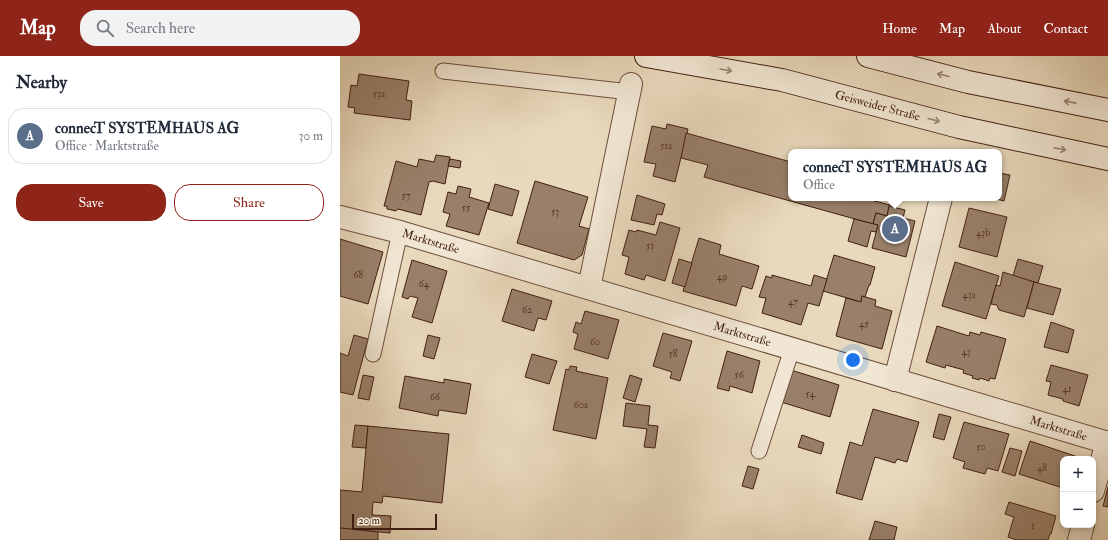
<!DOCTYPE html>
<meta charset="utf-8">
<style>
:root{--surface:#fff;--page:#f2f2f3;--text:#1f2937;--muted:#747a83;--line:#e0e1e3;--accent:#8f2418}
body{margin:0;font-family:"IM FELL Double Pica",serif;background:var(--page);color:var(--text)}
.controls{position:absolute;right:12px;bottom:12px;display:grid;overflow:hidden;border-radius:8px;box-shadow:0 2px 6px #0003}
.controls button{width:36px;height:36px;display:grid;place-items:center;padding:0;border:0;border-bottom:1px solid var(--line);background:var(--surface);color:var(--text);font:20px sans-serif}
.scale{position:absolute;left:12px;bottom:10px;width:85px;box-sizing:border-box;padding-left:4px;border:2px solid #431f11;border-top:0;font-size:11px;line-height:14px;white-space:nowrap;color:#431f11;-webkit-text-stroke:3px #f1e6d3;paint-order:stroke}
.you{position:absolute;left:513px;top:304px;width:14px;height:14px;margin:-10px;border:3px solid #fff;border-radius:50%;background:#1a73e8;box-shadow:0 0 0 6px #1a73e833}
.badge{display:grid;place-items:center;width:26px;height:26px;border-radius:50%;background:var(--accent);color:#fff;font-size:13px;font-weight:700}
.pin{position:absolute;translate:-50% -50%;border:2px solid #fff;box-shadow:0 1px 4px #0006}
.popup{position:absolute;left:448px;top:93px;width:214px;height:52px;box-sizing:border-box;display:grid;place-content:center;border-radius:8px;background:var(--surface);filter:drop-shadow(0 1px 3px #0005);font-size:13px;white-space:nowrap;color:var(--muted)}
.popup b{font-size:15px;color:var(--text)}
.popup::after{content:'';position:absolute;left:50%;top:100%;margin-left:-8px;border:8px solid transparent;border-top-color:var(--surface)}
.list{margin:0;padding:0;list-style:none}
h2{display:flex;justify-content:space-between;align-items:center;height:52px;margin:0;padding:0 16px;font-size:17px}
h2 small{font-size:13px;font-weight:400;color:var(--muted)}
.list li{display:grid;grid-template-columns:26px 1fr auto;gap:12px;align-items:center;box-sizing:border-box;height:56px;margin:0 8px 8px;padding:0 8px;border:1px solid var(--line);border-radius:16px}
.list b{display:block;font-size:15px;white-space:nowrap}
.list p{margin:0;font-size:13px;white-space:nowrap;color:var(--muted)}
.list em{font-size:13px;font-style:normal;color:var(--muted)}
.actions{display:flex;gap:8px;padding:12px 16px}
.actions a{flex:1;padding:9px 0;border:1px solid var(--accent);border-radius:16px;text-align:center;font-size:14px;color:var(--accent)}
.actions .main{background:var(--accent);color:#fff}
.icon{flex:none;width:22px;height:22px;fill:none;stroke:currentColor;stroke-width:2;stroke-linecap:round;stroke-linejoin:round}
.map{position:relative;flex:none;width:768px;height:484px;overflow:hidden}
header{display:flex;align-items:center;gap:24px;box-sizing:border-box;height:56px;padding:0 20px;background:var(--accent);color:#fff}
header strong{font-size:19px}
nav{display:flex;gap:22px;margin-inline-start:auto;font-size:14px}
.search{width:280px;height:36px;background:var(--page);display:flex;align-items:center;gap:10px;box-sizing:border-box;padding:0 14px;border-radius:16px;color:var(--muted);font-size:15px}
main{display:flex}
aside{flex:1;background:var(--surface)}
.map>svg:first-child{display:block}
.building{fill:#99806a;stroke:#431f11}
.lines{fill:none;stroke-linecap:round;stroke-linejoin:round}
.lane-casing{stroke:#6c4e3c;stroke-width:17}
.street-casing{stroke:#6c4e3c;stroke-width:24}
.secondary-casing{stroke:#431f11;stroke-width:24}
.lane{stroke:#f1e6d3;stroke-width:15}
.street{stroke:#f1e6d3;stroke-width:22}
.secondary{stroke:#f1e6d3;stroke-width:22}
.oneway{stroke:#9a8272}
.labels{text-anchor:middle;stroke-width:3.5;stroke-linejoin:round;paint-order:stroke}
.number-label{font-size:10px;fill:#583727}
.street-label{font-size:12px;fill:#431f11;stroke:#f1e6d3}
</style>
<header>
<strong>Map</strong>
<div class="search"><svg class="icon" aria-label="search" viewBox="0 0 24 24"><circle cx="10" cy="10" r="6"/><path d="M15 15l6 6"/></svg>Search here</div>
<nav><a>Home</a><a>Map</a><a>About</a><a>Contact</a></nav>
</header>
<main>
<aside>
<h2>Nearby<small></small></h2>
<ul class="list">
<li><span class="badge" style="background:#5c6f8a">A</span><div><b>connecT SYSTEMHAUS AG</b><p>Office · Marktstraße</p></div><em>30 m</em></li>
</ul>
<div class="actions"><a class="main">Save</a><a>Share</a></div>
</aside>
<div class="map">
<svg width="768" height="484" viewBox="0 0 768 484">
<rect width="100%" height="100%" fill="#e9d9bc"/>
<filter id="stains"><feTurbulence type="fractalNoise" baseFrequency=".005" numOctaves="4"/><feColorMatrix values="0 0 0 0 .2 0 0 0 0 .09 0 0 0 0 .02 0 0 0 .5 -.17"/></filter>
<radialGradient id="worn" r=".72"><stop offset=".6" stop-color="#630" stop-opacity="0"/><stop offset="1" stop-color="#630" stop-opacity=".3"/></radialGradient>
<g class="building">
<path d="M19,18l50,7 -3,19 6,1 -2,19 -56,-7 1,-5 -7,-1 3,-22 6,1z"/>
<path d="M327,68l21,5 -13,53 -22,-6 3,-12 -12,-2 8,-36 14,3z"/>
<path d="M346,77l105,29v36h72l27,7 -3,11 -11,-3 -3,11 -169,-47 4,-12 -27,-7z"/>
<path d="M96,99l14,2 -5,27 -12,-3 -4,1 -8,33 -23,-6 -2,2 -9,-2v-3h-3l12,-45 21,6 2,-8 15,3z"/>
<path d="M110,103l11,2 -1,7 -12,-2z"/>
<path d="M659,117l11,2 -6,26 -11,-3h6z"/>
<path d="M195,125l53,16 -9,29 10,3 -7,26 -8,5 -57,-17z"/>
<path d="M155,128l24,7 -7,25 -24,-7z"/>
<path d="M118,130l13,3 -2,8 20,6 -10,32 -33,-9 4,-12 -7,-2 5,-20 8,2z"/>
<path d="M297,139l28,9 -3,11 -5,-1 -3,11 -23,-5z"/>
<path d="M549,150l16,4 -2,8 12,3 -9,36 -34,-9 6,-23 -5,-1 3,-11 11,3z"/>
<path d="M629,152l38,9 -10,40 -38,-10z"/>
<path d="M514,163l24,6 -2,7 -5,-1 -4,16 -19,-6z"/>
<path d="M320,166l20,6 -15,53 -19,-6 -2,5 -19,-6 4,-17 -7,-2 7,-25 7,2 1,-2 19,5z"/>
<path d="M359,182l22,7 -2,9 40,12 -7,23 -10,-3 -6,20 -53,-15z"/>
<path d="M0,183l43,13 -15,52 -28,-8z"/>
<path d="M494,199l41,12 -5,18h-1l-4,12 -3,-1 -1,6 -38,-11z"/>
<path d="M339,203l13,4 -7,24 -13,-4z"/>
<path d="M678,203l25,7 -5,17 -25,-7z"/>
<path d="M72,204l35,11 -15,52 -20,-6 6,-19 -8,-2 -2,3 -6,-2z"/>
<path d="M615,206l44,14 -13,43 -44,-13z"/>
<path d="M663,216l31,10 -10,35 -25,-7 -2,-5 -6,-1 5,-19 4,1z"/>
<path d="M432,219l39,11 3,-11 13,4 -8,27 -11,-3 -7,22 -39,-12 4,-15 -7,-1 7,-21 6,2z"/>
<path d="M694,226l27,7 -8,26 -26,-7z"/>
<path d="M172,233l40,12 -6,19 -8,-2 -4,13 -32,-10z"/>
<path d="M522,240l14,4 -1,6 17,5 -10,38 -46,-13 10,-38 15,4z"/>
<path d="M245,255l34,9 -11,39 -34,-10 4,-15 -5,-2 3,-10 5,2z"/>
<path d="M711,266l23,8 -6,23 -24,-6z"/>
<path d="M597,270l32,10 1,-4 10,3 1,-3 25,7 -11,40 -5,-1 -1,3 -9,-3 -1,2 -7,-2 1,-2 -10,-3 1,-3 -18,-5 -1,3 -19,-6z"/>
<path d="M323,277l29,8 -12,40 -10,-3 2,-6 -19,-6z"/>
<path d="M14,279l14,4 -15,56 -13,-3v-39l8,3z"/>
<path d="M88,279l12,3 -6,21 -11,-3z"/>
<path d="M387,295l33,10 -8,32 -22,-7 -1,5 -12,-3z"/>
<path d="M192,298l25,7 -8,23 -24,-7z"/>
<path d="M711,309l37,10 -9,31 -16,-5v-2l-15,-4 3,-13 -5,-1z"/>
<path d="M230,310l7,1 -1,4 32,7 -12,61 -43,-9 13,-61 3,1z"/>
<path d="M451,314l48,15 -9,32 -49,-15z"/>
<path d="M23,319l11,2 -5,23 -11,-2z"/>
<path d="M290,319l12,4 -7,23 -12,-4z"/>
<path d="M65,320l39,7v-4l27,5 -5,30 -27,-4 -1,6 -39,-8z"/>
<path d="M286,347l24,3 -2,19 10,1 -3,22 -11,-1 3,-18 -24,-3z"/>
<path d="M533,353l46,13 -12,40 -10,-3 -2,4 -20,-6 -13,43 -26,-7 14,-51 12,4z"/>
<path d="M599,358l12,3 -7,23 -11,-3z"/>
<path d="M624,366l45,12 -11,37 -11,-3 -2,6 -22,-6 2,-6 -12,-4z"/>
<path d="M15,369l13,1 -2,22 -14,-1z"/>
<path d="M28,370l81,8 -7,69 -59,-7 -1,7 -9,-1 -1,13 19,1 -1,17 -50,-5v-38l22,2z"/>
<path d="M462,379l22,8 -3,11 -23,-7z"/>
<path d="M690,385l45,15v3h-12v29l-44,-14z"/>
<path d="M670,392l12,3 -7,25 -13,-4z"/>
<path d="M408,410l11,3 -6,20 -11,-3z"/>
<path d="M768,431v20l-5,-1z"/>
<path d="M669,446l47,14 -5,18h-1l-2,6h-31l-9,-3 6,-20 -9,-3z"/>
<path d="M535,465l22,6 -3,13h-25z"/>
<path d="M0,472l38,4v8h-38z"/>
</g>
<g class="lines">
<defs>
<g id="lane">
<path d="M103,15l187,21"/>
<path d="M33,298l27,-122"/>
<path d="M419,395l33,-102"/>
</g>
<g id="street">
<path id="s1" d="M0,161l60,15 708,211"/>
<path d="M249,232l42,-204"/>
<path d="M555,324l46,-182"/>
<path d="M753,435l14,-49"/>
<path d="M739,484l4,-15"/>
</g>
<g id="secondary">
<path id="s2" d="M306,0l136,24 177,47 149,32"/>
<path d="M528,0l100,26 140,28"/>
</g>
</defs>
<use href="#lane" class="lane-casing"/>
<use href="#street" class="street-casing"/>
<use href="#secondary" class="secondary-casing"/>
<use href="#lane" class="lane"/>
<use href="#street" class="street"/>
<use href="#secondary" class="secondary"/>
</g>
<defs><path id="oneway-shaft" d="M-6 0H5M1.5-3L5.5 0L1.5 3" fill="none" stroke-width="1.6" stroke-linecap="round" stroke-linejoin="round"/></defs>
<g class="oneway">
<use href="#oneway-shaft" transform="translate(386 14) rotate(10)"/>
<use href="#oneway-shaft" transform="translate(603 19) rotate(-166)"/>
<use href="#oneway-shaft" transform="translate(730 46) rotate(-169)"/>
<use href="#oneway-shaft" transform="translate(594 64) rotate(15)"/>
<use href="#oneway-shaft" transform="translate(720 93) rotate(12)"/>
</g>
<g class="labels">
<g class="number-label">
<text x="39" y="41">53a</text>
<text x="326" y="93">51a</text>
<text x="66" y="143">57</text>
<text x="126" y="155">55</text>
<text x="215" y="159">53</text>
<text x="643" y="180">43b</text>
<text x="310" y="193">51</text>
<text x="18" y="222">68</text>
<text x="382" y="224">49</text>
<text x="84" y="231">64</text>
<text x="629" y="242">43a</text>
<text x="453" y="249">47</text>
<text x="187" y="257">62</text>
<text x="524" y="271">45</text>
<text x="255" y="289">60</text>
<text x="626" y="299">43</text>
<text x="333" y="301">58</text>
<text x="399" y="322">56</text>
<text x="727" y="336">41</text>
<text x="470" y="341">54</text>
<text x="95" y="344">66</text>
<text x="241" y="352">60a</text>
<text x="641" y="394">50</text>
<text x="702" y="415">48</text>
<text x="693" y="473">1</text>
</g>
<g class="street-label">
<text dy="4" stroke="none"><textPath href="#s2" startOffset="237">Geisweider Straße</textPath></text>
<text dy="4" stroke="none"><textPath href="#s1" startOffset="94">Marktstraße</textPath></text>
<text dy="4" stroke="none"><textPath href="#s1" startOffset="419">Marktstraße</textPath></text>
<text dy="4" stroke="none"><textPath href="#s1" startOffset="749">Marktstraße</textPath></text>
</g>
</g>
<rect width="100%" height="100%" filter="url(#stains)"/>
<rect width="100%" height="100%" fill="url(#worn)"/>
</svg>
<div class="controls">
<button>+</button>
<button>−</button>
</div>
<div class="scale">20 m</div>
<div class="you"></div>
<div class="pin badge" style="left:555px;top:173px;background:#5c6f8a">A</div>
<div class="popup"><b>connecT SYSTEMHAUS AG</b>Office</div>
</div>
</main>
